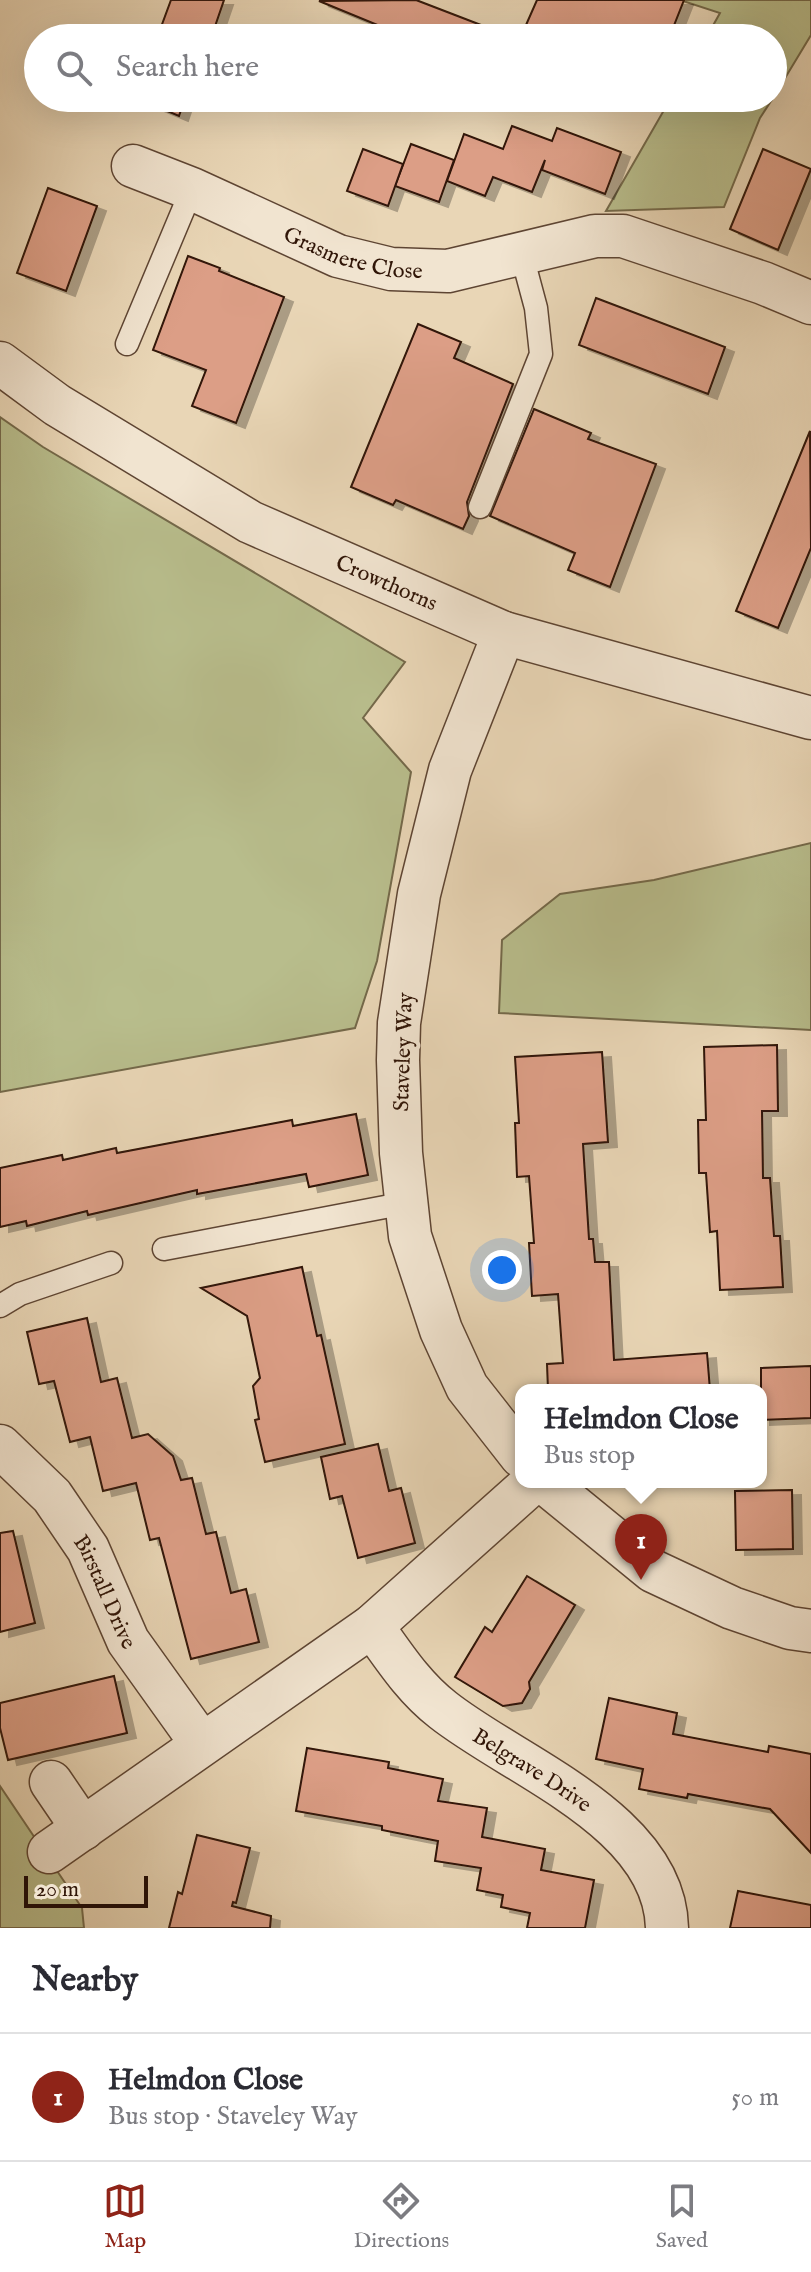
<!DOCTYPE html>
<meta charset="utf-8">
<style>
:root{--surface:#fff;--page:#f7f7f7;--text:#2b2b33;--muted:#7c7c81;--line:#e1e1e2;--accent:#8f2418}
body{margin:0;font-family:"IM FELL English",serif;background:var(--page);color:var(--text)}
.scale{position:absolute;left:24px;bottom:20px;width:124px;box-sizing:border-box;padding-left:8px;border:4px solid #301507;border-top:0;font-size:22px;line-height:28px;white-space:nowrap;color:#301507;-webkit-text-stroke:6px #f1e4d0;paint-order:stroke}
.you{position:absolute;left:502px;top:1270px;width:28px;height:28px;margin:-20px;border:6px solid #fff;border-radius:50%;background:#1a73e8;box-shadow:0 0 0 12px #1a73e833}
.badge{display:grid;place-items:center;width:52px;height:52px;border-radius:50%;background:var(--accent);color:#fff;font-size:26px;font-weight:700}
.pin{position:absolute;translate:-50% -66px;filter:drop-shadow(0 2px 4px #0008)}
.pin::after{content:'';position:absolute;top:42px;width:28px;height:24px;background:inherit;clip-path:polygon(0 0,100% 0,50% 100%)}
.popup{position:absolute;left:515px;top:1384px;width:252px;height:104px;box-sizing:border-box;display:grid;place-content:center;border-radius:16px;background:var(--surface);filter:drop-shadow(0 2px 6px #0005);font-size:26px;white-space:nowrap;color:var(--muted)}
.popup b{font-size:30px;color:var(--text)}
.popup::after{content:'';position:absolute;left:50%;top:100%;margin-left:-16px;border:16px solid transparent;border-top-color:var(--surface)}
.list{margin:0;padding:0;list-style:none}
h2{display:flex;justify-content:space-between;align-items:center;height:104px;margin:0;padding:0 32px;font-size:34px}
h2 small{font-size:26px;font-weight:400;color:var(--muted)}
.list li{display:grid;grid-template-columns:52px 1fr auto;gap:24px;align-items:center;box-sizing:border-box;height:128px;padding:0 32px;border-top:2px solid var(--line)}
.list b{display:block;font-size:30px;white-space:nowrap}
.list p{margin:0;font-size:26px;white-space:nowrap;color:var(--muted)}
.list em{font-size:26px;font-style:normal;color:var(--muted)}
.icon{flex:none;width:44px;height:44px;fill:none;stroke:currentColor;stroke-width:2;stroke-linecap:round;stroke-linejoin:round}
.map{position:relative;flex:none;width:811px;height:1928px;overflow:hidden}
.search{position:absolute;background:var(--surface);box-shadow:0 8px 32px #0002;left:24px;right:24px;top:24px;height:88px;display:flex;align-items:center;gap:20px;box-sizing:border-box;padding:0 28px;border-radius:44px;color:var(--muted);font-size:30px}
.sheet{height:232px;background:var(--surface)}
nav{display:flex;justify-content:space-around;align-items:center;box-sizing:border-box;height:112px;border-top:2px solid var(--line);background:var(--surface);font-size:22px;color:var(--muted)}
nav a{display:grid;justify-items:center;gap:4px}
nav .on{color:var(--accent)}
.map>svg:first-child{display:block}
.green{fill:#b8bd8c;stroke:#74694a;stroke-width:2}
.building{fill:#dc9e86;stroke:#301507;stroke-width:2;filter:url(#shadow)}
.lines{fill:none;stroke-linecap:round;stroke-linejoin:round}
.service-casing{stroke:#5e4533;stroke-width:25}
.minor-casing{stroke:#5e4533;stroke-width:45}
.service{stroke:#f1e4d0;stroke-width:22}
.minor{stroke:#f1e4d0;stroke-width:42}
.labels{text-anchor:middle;stroke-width:8;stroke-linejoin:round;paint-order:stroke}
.street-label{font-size:22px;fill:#301507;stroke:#f1e4d0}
</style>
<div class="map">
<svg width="811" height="1928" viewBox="0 0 811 1928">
<defs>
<filter id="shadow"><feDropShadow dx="9" dy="5" stdDeviation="0" flood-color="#0004"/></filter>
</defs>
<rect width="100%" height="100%" fill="#e9d6b6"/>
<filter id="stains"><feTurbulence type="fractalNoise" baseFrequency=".0025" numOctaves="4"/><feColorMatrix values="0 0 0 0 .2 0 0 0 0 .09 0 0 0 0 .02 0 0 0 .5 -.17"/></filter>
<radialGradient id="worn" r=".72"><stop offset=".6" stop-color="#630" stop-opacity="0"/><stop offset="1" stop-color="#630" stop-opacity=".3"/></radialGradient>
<g class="green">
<path d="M680,0h131v35l-38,63v-60h-67l14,-25z"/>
<path d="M671,98h102l-13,20 -36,89 -118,4z"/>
<path d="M0,417l43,30 362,215 -42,56 48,54 -34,189 -22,67 -355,64z"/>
<path d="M811,843v187l-312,-17 3,-73 58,-46 94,-14z"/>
<path d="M0,1786l82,122 2,20h-84z"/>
</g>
<g class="building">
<path d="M171,0h53l-13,38h-54z"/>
<path d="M416,0l91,35v3h-98l-90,-37z"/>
<path d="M537,0h147l-15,38h-113l-30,-13z"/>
<path d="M136,98h49l-6,18z"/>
<path d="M512,126l40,15 5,-13 64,24 -16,42 -63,-24 3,-10 -13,32 -39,-15 -8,19 -38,-15 17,-47 39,15z"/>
<path d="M411,144l43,16 -15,42 -44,-16z"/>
<path d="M363,149l40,15 -15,42 -41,-15z"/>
<path d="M763,149l48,20 -33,81 -48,-21z"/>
<path d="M48,188l49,18 -31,85 -49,-18z"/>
<path d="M188,256l32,12 -1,3 65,26 -48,126 -44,-17 14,-36 -53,-20z"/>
<path d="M596,298l129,49 -17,47 -129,-49z"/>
<path d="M418,324l43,18 -7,16 59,26 -46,118 2,14 -6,13 -67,-29 -3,5 -42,-18z"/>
<path d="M534,409l57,24 -3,6 68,25 -46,123 -42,-17 7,-17 -85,-37z"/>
<path d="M810,431l1,117 -33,80 -42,-17z"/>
<path d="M777,1045l1,66h-16l1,67h7l4,58h6l3,51 -63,3 -3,-59 -7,1 -4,-59h-7l-1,-53h8l-2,-73z"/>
<path d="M602,1052l6,90 -25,2 6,95h4l2,23h14l5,98 93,-7 3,37h-162l-1,-26 16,-1 -5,-69 -26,2 -3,-53h5l-5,-67 -12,1 -2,-54h4l-4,-66z"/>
<path d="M356,1114l12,61 -59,12 -3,-13 -109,20v-4l-109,25 -1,-4 -60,15 -1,-5 -26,6v-59l62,-13 1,5 53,-12 1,5 175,-33 1,6z"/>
<path d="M302,1267l15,69 4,-1 24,109 -80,18 -10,-42 4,-1 -6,-33 7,-8 -13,-62 -46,-28z"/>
<path d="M87,1318l14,64 16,-4 15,60 16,-4 25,22 8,24 11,-2 14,56 10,-2 15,61 15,-4 13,53 -68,17 -32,-121 -9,2 -14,-57 -33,8 -13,-54 -20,5 -16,-61 -15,3 -12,-52z"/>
<path d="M811,1366v52l-50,2v-52z"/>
<path d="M378,1444l11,47 12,-3 14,55 -57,15 -16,-62 -12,3 -9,-42z"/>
<path d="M792,1490l1,59 -57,1 -1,-59z"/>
<path d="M13,1531l22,92 -35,9v-99z"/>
<path d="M527,1576l48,29 -46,77 1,7 -8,14 -19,3 -48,-29 30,-50 7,5z"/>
<path d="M114,1676l13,57 -119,27 -8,-32v-25z"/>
<path d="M609,1698l68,15 -4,21 95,18 1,-6 42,8v99l-41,-44 -82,-15 -1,4 -48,-9 4,-20 -47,-10z"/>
<path d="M307,1748l82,14 -1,6 55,11 -5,22 49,7 -5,29 63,12 -4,21 53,10 -9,48h-58l3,-15 -29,-6 2,-12 -26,-5 4,-22 -46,-7 3,-20 -56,-11v-4l-86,-15z"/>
<path d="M197,1835l53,13 -14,55 -3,-1 -1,4 39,10 -1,12h-101l9,-36 4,2z"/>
<path d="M738,1891l73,14v23h-81z"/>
</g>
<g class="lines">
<defs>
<g id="service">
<path d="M127,344l65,-155"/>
<path d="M480,507l61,-153 -5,-46 -15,-56"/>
<path d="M164,1249l242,-46"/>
<path d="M0,1306l20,-12 91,-31"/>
</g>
<g id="minor">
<path id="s1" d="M133,166l59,23 146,67 53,13 57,2 147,-35h28l140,47 48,20"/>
<path id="s2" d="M0,363l57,42 193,117 254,111 307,85"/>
<path d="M504,633l-54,137 -31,124 -20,129 -1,37 3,93 9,83 31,94 26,57 54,69"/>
<path id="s3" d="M0,1446l52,50 36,53 40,92 73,102"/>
<path d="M544,1482l109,89 79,37 58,20 21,3"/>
<path id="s4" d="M372,1626c21,29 41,61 71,84 72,57 222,111 224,218"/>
<path d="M51,1782l32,47"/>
<path d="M49,1852l323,-226 161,-144"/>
</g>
</defs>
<use href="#service" class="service-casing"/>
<use href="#minor" class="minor-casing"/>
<use href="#service" class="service"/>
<use href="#minor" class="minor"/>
</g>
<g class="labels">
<g class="street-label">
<text dy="8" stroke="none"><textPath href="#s1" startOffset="238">Grasmere Close</textPath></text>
<text dy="8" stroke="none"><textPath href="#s2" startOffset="446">Crowthorns</textPath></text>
<text transform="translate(402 1052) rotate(-88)" y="8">Staveley Way</text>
<text dy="8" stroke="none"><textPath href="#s3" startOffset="182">Birstall Drive</textPath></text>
<text dy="8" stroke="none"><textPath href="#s4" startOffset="218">Belgrave Drive</textPath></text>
</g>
</g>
<rect width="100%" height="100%" filter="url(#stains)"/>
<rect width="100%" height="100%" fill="url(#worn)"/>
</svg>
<div class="scale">20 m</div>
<div class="you"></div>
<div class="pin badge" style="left:641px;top:1580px">1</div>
<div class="popup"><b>Helmdon Close</b>Bus stop</div>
<div class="search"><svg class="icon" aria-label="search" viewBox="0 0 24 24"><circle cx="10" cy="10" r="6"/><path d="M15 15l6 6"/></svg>Search here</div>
</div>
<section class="sheet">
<h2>Nearby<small></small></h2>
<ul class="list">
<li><span class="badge">1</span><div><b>Helmdon Close</b><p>Bus stop · Staveley Way</p></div><em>50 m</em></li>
</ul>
</section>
<nav>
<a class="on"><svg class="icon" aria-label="map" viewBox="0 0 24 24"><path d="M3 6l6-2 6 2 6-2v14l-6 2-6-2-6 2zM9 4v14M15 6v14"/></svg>Map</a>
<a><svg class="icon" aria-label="directions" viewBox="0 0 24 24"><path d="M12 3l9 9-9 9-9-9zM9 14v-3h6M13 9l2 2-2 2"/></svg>Directions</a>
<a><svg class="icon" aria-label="saved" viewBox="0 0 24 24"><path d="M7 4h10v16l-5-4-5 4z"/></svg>Saved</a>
</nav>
